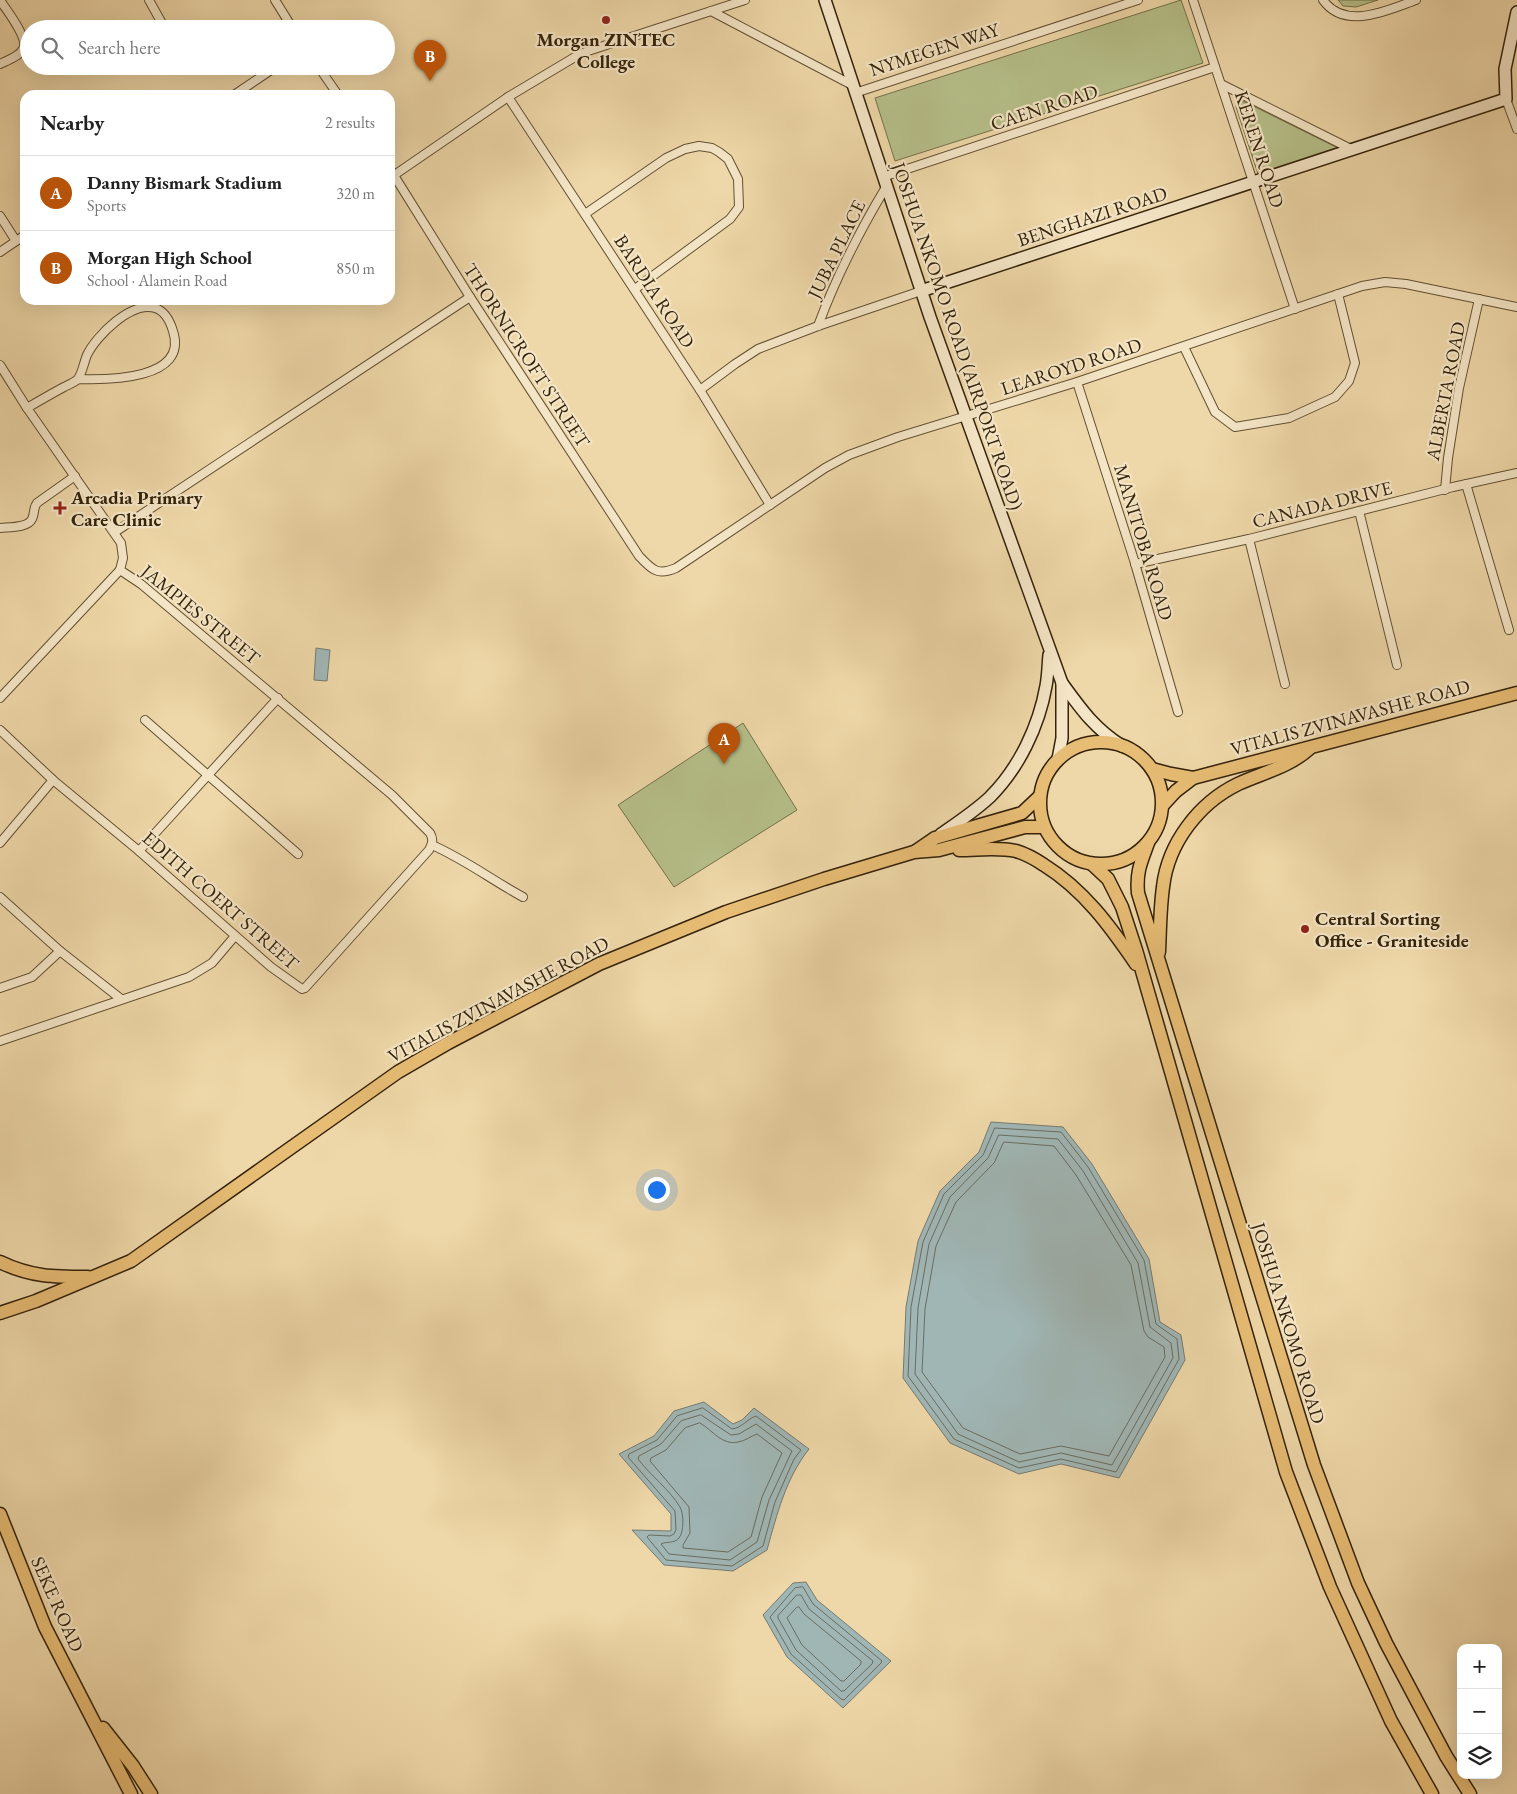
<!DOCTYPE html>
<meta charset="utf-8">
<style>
:root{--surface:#fff;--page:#f6f6f6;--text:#222;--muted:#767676;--line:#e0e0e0;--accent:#b45309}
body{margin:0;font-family:"EB Garamond",serif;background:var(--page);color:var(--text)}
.controls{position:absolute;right:15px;bottom:15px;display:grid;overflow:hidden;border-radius:10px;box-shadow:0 5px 20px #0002}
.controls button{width:45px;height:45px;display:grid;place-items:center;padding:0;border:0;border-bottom:1px solid var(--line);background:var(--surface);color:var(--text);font:25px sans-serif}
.you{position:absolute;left:656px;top:1189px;width:18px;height:18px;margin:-12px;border:4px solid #fff;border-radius:50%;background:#1a73e8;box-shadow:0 0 0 8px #1a73e833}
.badge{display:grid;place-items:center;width:32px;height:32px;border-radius:50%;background:var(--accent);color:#fff;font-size:16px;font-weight:700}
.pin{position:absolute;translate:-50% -41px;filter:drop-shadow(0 1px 2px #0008)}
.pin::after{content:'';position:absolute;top:26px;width:18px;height:15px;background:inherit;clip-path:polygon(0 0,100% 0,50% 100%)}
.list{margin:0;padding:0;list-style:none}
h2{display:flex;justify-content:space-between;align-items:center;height:65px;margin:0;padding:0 20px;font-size:21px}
h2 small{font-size:16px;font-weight:400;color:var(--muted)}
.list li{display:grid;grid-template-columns:32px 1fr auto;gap:15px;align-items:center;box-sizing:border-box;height:75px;padding:0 20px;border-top:1px solid var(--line)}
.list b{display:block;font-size:19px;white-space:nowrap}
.list p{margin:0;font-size:16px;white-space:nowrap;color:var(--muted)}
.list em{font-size:16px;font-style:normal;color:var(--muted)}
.icon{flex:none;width:28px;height:28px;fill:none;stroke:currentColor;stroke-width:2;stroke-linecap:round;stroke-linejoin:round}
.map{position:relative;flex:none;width:1517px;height:1794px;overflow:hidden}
.search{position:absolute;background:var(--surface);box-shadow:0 5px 20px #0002;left:20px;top:20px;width:375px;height:55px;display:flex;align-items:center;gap:12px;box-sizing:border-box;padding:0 18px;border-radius:28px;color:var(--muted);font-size:19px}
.panel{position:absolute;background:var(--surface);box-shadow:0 5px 20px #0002;left:20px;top:90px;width:375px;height:215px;border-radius:15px}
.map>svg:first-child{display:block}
.green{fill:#b6bf89;stroke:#75714a}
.water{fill:#a0b6b5;stroke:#757b71}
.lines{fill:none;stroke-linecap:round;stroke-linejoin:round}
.shore{stroke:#6a6c60;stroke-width:1}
.street-casing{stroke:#625032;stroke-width:10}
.secondary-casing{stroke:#34230a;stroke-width:14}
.primary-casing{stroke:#34230a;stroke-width:15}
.street{stroke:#f4e5c6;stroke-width:8}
.secondary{stroke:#f4e5c6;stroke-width:11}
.primary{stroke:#e7bc74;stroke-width:12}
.poi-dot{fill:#8f2418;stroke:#f4e5c6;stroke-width:2}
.labels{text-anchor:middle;stroke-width:4.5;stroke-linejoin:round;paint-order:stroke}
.poi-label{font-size:19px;font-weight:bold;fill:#34230a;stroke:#f4e5c6;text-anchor:start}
.street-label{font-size:19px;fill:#34230a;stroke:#f4e5c6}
</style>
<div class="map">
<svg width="1517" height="1794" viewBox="0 0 1517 1794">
<rect width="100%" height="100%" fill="#eed7a8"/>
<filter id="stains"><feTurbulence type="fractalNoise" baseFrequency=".004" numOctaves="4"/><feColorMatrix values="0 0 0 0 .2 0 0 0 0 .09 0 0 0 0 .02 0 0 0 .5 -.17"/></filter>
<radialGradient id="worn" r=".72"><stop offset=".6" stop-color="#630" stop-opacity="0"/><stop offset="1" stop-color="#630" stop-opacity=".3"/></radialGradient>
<g class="green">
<path d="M1181,0l22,63 -308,98 -20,-63z"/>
<path d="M1338,0h40l-22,7 -13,-1z"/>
<path d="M1237,101l8,1 91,45 2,2 -75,25h-5l-22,-67z"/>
<path d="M743,723l54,87 -123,77 -56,-82z"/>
</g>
<g class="water">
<path d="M316,648l14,2 -3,31 -13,-1z"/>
<path d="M991,1122l72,5 29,37 57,95 11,63 21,13 4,25 -66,118 -58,-14 -42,10 -69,-31 -47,-65 3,-71 12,-66 22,-50 39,-39z"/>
<path d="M704,1402l29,22 9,-4 12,-12 55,41c-23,29 -32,65 -42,101l-34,21 -69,-6 -32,-35 39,1v-17l-52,-60 35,-18 20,-25z"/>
<path d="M806,1582l11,18 74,61 -48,47 -56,-51 -24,-42 30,-32z"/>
</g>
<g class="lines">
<g class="shore">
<path d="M995,1128l66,4 27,35 56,93 12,64 21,15 2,20 -63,113 -55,-13 -42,9 -65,-29 -46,-63 3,-69 12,-65 21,-48 39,-39z"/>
<path d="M999,1135l59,4 25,32 55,92 12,64 21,16 2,15 -61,107 -51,-12 -42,9 -61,-28 -43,-60 3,-66 11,-64 21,-47 38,-39z"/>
<path d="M1004,1142l50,4 22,29 55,90 13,66 4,6 16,10 1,10 -56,99 -48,-10 -41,8 -57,-26 -41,-56 3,-63 11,-63 20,-44 38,-39z"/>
<path d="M703,1408l29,21c10,-1 15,-10 24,-13l45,34 -7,9 -19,43 -12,44 -31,20 -66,-6 -19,-23 2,-2 21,1 4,-2 2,-4 -1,-19 -47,-54 1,-3 28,-14 20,-24z"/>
<path d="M701,1415l30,20 8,-1 17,-10 36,27 -23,49 -12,42 -27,18 -61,-6 -8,-10c6,-3 13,0 18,-6 5,-6 5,-24 1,-31 -11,-18 -29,-31 -42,-48l1,-3 22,-12 20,-23z"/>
<path d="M700,1423c12,7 23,23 38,19 7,-1 13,-6 19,-8l25,19 -20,44 -11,40 -23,15 -45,-4v-3l7,-12 -1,-26 -39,-46 1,-3 15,-8 19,-22z"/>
<path d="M803,1587l10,17 69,57 -1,2 -37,37 -3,-1 -50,-45 -21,-37 25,-29z"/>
<path d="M797,1595h4l8,14 64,52 -1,3 -28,27h-3l-45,-41 -18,-32v-2z"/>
<path d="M799,1607l5,7 57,47v3l-17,17h-3l-39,-36 -15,-27 9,-10z"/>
</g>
<defs>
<g id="street">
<path d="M149,0l15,27"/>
<path d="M275,0l18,29"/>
<path d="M1193,0l102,309"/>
<path d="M1323,0c22,31 65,10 93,0"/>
<path d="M711,11l143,75"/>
<path d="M0,64c6,-3 20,-8 23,-15 6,-10 -15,-37 -21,-46"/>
<path d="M318,66l20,29"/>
<path d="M1223,85l128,64"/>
<path d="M855,93l283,-93"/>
<path d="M234,95l43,-29"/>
<path d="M508,97l192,293 70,115"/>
<path d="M1506,99l11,30"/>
<path d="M390,169l80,128 169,259c13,14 19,20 37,12l149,-100 24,-13 49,-18 179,-55 285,-96 23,-4 21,2 111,23"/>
<path d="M883,177l332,-110"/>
<path d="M390,178l118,-81 67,-40 13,-6 157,-51"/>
<path d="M585,214l81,-56 19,-9 14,-3 13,2 7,4 9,7 10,20 1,28 -9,12 -95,70"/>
<path d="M0,216l16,25"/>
<path d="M0,252l25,-17"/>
<path d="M818,326c18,-49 41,-94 68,-139"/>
<path d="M1184,347l31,65 20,15 54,-9 46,-21 14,-16 6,-18 -17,-69"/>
<path d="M0,365l27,43 94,135 2,15 -3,12 21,14 251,211 38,38c4,7 2,11 -1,17l-124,138 -3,1 -31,-22 -132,-116 -86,-71 -53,-50"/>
<path d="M1077,382l57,178 44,152"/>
<path d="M700,390l35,-26 23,-15 60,-23 103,-35"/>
<path d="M27,408c12,-7 24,-14 37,-21 4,-2 9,-4 13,-7 5,-5 7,-18 10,-25 9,-19 44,-54 68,-47 10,3 15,13 18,23 16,49 -65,49 -95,48"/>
<path d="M1466,484l43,146"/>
<path d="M1445,490l3,-32 11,-70 20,-89"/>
<path d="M1359,511l38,154"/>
<path d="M0,528c9,-1 28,0 32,-9 3,-6 1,-11 5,-16l38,-27"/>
<path d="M115,532l355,-235"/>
<path d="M1249,539l36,145"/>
<path d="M1135,564l114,-25 204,-52 64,-14"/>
<path d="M0,698l120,-128"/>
<path d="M145,720l153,134"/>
<path d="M0,843l53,-63"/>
<path d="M432,845c32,14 60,35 91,52"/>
<path d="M139,851l139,-153"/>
<path d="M0,897l60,54 61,48"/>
<path d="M0,988l32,-11 28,-26"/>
<path d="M0,1041l189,-64 23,-14 23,-27"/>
</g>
<g id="secondary">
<path d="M825,0l105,317 132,366c19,26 32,45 60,63"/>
<path d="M921,291l585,-192 -1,-30 12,-57"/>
<path d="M1058,759l4,-21v-55"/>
<path d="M941,834c16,-11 34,-23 49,-37 29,-29 49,-71 56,-111 2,-10 2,-21 3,-31"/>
</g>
<g id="primary">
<circle cx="1101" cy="803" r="61"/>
<path d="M1152,769l19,5 22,4 324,-85"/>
<path d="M1163,805l13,-14 17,-13"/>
<path d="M1148,843c-7,19 -12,29 -10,50l176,572 44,118 28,60 60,113 24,38"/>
<path d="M959,850c19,0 39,-3 57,1 10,3 19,8 28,14 40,25 66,61 92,99"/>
<path d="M916,851l19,-13 87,-25 18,-17"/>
<path d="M1092,864l16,15 14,28 14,43 150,522 44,115 61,134 41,73"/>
<path d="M1159,952c1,-22 1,-43 4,-65 5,-44 36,-84 75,-103 24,-11 51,-17 71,-35"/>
<path d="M0,1262c31,15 54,15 88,15"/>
<path d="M0,1313l36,-12 95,-40 267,-189 50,-29 151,-79 127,-52 98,-33 90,-27 25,-2 86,-23h19"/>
<path d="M0,1514l45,113 86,167"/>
<path d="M103,1728l30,38 18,28"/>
</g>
</defs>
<use href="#street" class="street-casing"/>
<use href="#secondary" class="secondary-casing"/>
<use href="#primary" class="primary-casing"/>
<use href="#street" class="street"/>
<use href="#secondary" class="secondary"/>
<use href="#primary" class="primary"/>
</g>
<g class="poi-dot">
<circle cx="606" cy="20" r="5"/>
<path d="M57.5 500.5h5v5h5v5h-5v5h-5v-5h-5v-5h5z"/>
<circle cx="1305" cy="929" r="5"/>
</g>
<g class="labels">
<g class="poi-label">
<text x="606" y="46" text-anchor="middle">Morgan ZINTEC<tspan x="606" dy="22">College</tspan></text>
<text x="71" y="504">Arcadia Primary<tspan x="71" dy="22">Care Clinic</tspan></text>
<text x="1315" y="925">Central Sorting<tspan x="1315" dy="22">Office - Graniteside</tspan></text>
</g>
<g class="street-label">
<text transform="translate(934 49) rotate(-18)" y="7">NYMEGEN WAY</text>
<text transform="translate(1044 107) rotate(-18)" y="7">CAEN ROAD</text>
<text transform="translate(1260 149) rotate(72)" y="7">KEREN ROAD</text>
<text transform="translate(1092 216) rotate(-18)" y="7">BENGHAZI ROAD</text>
<text transform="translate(836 249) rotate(-64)" y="7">JUBA PLACE</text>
<text transform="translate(655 291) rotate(57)" y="7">BARDIA ROAD</text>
<text transform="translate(958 336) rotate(71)" y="7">JOSHUA NKOMO ROAD (AIRPORT ROAD)</text>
<text transform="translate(527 355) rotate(57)" y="7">THORNICROFT STREET</text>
<text transform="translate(1071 366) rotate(-18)" y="7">LEAROYD ROAD</text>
<text transform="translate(1445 391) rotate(-79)" y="7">ALBERTA ROAD</text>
<text transform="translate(1322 504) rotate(-14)" y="7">CANADA DRIVE</text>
<text transform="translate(1144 542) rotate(73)" y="7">MANITOBA ROAD</text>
<text transform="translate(201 614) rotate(39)" y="7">JAMPIES STREET</text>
<text transform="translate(1350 717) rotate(-15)" y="7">VITALIS ZVINAVASHE ROAD</text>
<text transform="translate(221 900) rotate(41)" y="7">EDITH COERT STREET</text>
<text transform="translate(498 999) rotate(-28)" y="7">VITALIS ZVINAVASHE ROAD</text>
<text transform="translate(1289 1323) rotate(73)" y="7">JOSHUA NKOMO ROAD</text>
<text transform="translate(58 1604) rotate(66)" y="7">SEKE ROAD</text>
</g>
</g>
<rect width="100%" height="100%" filter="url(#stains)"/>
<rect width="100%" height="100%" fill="url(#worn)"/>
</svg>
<div class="controls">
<button>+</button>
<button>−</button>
<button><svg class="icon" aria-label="layers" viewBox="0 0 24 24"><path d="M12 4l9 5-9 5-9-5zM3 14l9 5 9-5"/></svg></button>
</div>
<div class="you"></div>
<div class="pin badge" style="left:724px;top:764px">A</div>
<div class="pin badge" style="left:430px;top:81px">B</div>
<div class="search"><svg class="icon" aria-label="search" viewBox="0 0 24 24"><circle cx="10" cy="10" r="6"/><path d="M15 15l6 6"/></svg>Search here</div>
<section class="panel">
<h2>Nearby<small>2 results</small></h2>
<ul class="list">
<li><span class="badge">A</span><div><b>Danny Bismark Stadium</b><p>Sports</p></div><em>320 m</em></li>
<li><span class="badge">B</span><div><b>Morgan High School</b><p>School · Alamein Road</p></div><em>850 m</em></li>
</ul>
</section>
</div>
